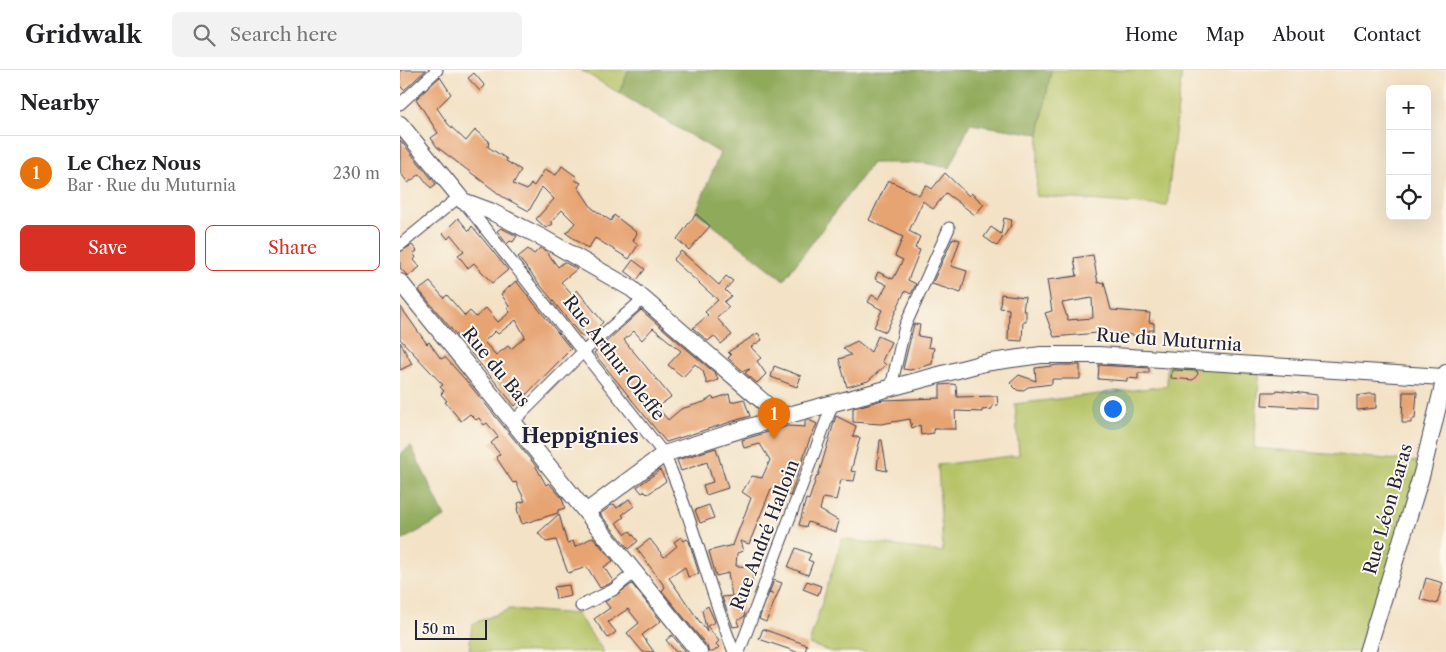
<!DOCTYPE html>
<meta charset="utf-8">
<style>
:root{--surface:#fff;--page:#f2f2f2;--text:#202124;--muted:#757577;--line:#e0e0e0;--accent:#d93025}
body{margin:0;font-family:"Libre Caslon Text",serif;background:var(--page);color:var(--text)}
.controls{position:absolute;right:15px;top:15px;display:grid;overflow:hidden;border-radius:8px;box-shadow:0 5px 20px #0002}
.controls button{width:45px;height:45px;display:grid;place-items:center;padding:0;border:0;border-bottom:1px solid var(--line);background:var(--surface);color:var(--text);font:25px sans-serif}
.scale{position:absolute;left:15px;bottom:12px;width:72px;box-sizing:border-box;padding-left:5px;border:2px solid #22223b;border-top:0;font-size:14px;line-height:18px;white-space:nowrap;color:#22223b;-webkit-text-stroke:4px #fbf7ec;paint-order:stroke}
.you{position:absolute;left:712px;top:338px;width:18px;height:18px;margin:-12px;border:4px solid #fff;border-radius:50%;background:#1a73e8;box-shadow:0 0 0 8px #1a73e833}
.badge{display:grid;place-items:center;width:32px;height:32px;border-radius:50%;background:var(--accent);color:#fff;font-size:16px;font-weight:700}
.pin{position:absolute;translate:-50% -41px;filter:drop-shadow(0 1px 2px #0008)}
.pin::after{content:'';position:absolute;top:26px;width:18px;height:15px;background:inherit;clip-path:polygon(0 0,100% 0,50% 100%)}
.list{margin:0;padding:0;list-style:none}
h2{display:flex;justify-content:space-between;align-items:center;height:65px;margin:0;padding:0 20px;font-size:21px}
h2 small{font-size:16px;font-weight:400;color:var(--muted)}
.list li{display:grid;grid-template-columns:32px 1fr auto;gap:15px;align-items:center;box-sizing:border-box;height:75px;padding:0 20px;border-top:1px solid var(--line)}
.list b{display:block;font-size:19px;white-space:nowrap}
.list p{margin:0;font-size:16px;white-space:nowrap;color:var(--muted)}
.list em{font-size:16px;font-style:normal;color:var(--muted)}
.actions{display:flex;gap:10px;padding:15px 20px}
.actions a{flex:1;padding:11px 0;border:1px solid var(--accent);border-radius:8px;text-align:center;font-size:18px;color:var(--accent)}
.actions .main{background:var(--accent);color:#fff}
.icon{flex:none;width:28px;height:28px;fill:none;stroke:currentColor;stroke-width:2;stroke-linecap:round;stroke-linejoin:round}
.map{position:relative;flex:none;width:1046px;height:582px;overflow:hidden}
header{display:flex;align-items:center;gap:30px;box-sizing:border-box;height:70px;padding:0 25px;background:var(--surface);border-bottom:1px solid var(--line)}
header strong{font-size:24px}
nav{display:flex;gap:28px;margin-inline-start:auto;font-size:18px}
.search{width:350px;height:45px;background:var(--page);display:flex;align-items:center;gap:12px;box-sizing:border-box;padding:0 18px;border-radius:8px;color:var(--muted);font-size:19px}
main{display:flex}
aside{flex:1;background:var(--surface)}
.map>svg:first-child{display:block}
.green{fill:#b6c467;stroke:#6c7351}
.forest{fill:#90aa5c;stroke:#59664c}
.building{fill:#e7a473;fill-rule:evenodd}
.lines{fill:none;stroke-linecap:round;stroke-linejoin:round}
.street-casing{stroke:#413f50;stroke-width:13}
.secondary-casing{stroke:#413f50;stroke-width:18}
.street{stroke:#fff;stroke-width:11}
.secondary{stroke:#fff;stroke-width:16}
.labels{text-anchor:middle;stroke-width:4;stroke-linejoin:round;paint-order:stroke}
.street-label{font-size:18px;fill:#22223b;stroke:#fbf7ec}
.quarter-label{font-size:20px;font-weight:bold;fill:#22223b;stroke:#fbf7ec}
</style>
<header>
<strong>Gridwalk</strong>
<div class="search"><svg class="icon" aria-label="search" viewBox="0 0 24 24"><circle cx="10" cy="10" r="6"/><path d="M15 15l6 6"/></svg>Search here</div>
<nav><a>Home</a><a>Map</a><a>About</a><a>Contact</a></nav>
</header>
<main>
<aside>
<h2>Nearby<small></small></h2>
<ul class="list">
<li><span class="badge" style="background:#e8710a">1</span><div><b>Le Chez Nous</b><p>Bar · Rue du Muturnia</p></div><em>230 m</em></li>
</ul>
<div class="actions"><a class="main">Save</a><a>Share</a></div>
</aside>
<div class="map">
<svg width="1046" height="582" viewBox="0 0 1046 582">
<rect width="100%" height="100%" fill="#fbf7ec"/>
<filter id="ink" filterUnits="userSpaceOnUse"><feTurbulence type="fractalNoise" baseFrequency=".02" numOctaves="2"/><feDisplacementMap in="SourceGraphic" scale="10" xChannelSelector="R" yChannelSelector="G"/><feConvolveMatrix kernelMatrix="1 2 1 2 8 2 1 2 1" color-interpolation-filters="sRGB"/></filter>
<filter id="wash" filterUnits="userSpaceOnUse"><feTurbulence type="fractalNoise" baseFrequency=".0096" numOctaves="4" result="noise"/><feDisplacementMap in="SourceGraphic" scale="20" xChannelSelector="R" yChannelSelector="G"/><feGaussianBlur stdDeviation="1.12" result="paint"/><feColorMatrix in="noise" values="0 0 0 0 0 0 0 0 0 0 0 0 0 0 0 0 0 1.4 0 .05"/><feComposite in="paint" operator="in"/></filter>
<g filter="url(#wash)">
<rect width="100%" height="100%" fill="#f3e2c6"/>
<g class="green">
<path d="M181,0h48l-10,23z"/>
<path d="M651,0h131l-15,136 -131,-10 3,-62z"/>
<path d="M767,289l93,7 -6,82 170,14 -57,190h-536l-22,-8 33,-105 101,13 -5,-87 81,-10 -4,-51 152,-18z"/>
<path d="M110,539l67,5 27,38h-135l3,-28z"/>
</g>
<g class="forest">
<path d="M229,0h422l-12,64 -69,-10 -20,44 -26,-5h-52l-88,117 -88,-68 24,-59 -101,-60z"/>
<path d="M11,376l34,71 -45,24v-87z"/>
</g>
<g id="blocks">
<g class="building">
<path d="M0,0h26l-22,20 -4,-4z"/>
<path d="M74,3l11,13 -5,5 -12,-13z"/>
<path d="M40,7l11,17 -14,14 11,16 18,17 9,-11 5,4 9,7 -1,6 19,12 -1,2 15,9 -8,14 14,6 4,-6 3,2 11,-17 11,6 6,-9 15,11 -2,3 6,3 -3,4 14,21 19,13 3,-6 23,18 -4,8 5,4 -9,14 -34,-21 -7,11 -22,-16 9,-10 -13,-13 -11,12 2,2 -7,4 -10,-9 18,-20 -12,-12 -13,24 -26,-14 -66,-50 -6,-9 7,-5 -22,-34z"/>
<path d="M0,70l36,44 -5,4 -11,-14 -12,9 -8,-11z"/>
<path d="M545,103l24,23 2,-3 13,11 -9,11 -29,-22 -13,16 -10,-8 -14,30 11,6 -5,11 5,2 -12,30 8,4 -5,10 -6,-3 -19,41 -12,-5 8,-17 -14,-8 4,-7 7,4 8,-14 -12,-6 3,-7 15,7 10,-19 -8,-4 8,-19 -34,-17 19,-40 31,15 7,-10 6,4z"/>
<path d="M296,144l14,12 -21,24 -12,-11z"/>
<path d="M58,148l11,13 3,-5 36,44 -16,13 -18,-20 -6,5 -10,-13 6,-4 -13,-16 -3,4 -5,-6z"/>
<path d="M604,148l8,2 -2,7 -13,19 -13,-9 7,-10 10,7z"/>
<path d="M101,158l16,8 -4,6 -3,-1 -3,3 -10,-13z"/>
<path d="M553,168l7,2 -9,26 16,5 -6,22 -29,-9z"/>
<path d="M12,175l5,6 -4,3 3,3 -2,3 6,7 -12,9 -8,-8v-16z"/>
<path d="M140,178l6,3 12,16 6,-5 13,7 -16,13 11,13 5,-5 26,32 -14,15 -8,-1 -63,-79 10,-8 6,5z"/>
<path d="M281,181l38,34 7,-9 7,5 -8,9 6,6 -7,6 5,5 -12,11 15,17 -11,9 -7,-8 -6,5 -15,-13 15,-13 -3,-3 13,-12 -45,-40z"/>
<path d="M693,185l5,28 6,-1 7,28 39,3 -1,9 5,1v7h-5v7l-41,-5 -54,5 -9,-24 7,-2 -5,-31 30,-4 -3,-18zM692,228l1,20 -25,2 -6,-17z"/>
<path d="M233,190l12,9 -8,11 -12,-9z"/>
<path d="M116,211l55,68 -56,57 -96,-116 11,-8 14,16 3,-3 18,21 5,-5 6,6 10,-9 12,14 12,-10 -3,-4 2,-2 -8,-12zM116,250l9,17 -14,12 -3,-3 -12,9 -12,-13 11,-11 3,3z"/>
<path d="M601,224l24,3 -2,14h3v10h-3l-1,20 -14,-1 1,-31 -9,-1z"/>
<path d="M0,236l27,38 2,-2 12,17 4,-2 24,27 66,81 11,20 3,-2 13,15 3,10 -7,2v3l-36,11 -5,-15 2,-2 -1,-4 7,-2 -9,-19 -3,1 -17,-26 4,-3 -9,-11 7,-6 -11,-14 -3,2 -5,-7 -3,2 -6,-6 -9,7 -16,-19 2,-1 -6,-7 3,-3 -4,-4 3,-2 -43,-46z"/>
<path d="M241,240l75,64 2,6 -11,4 -4,-13 -8,-7 -12,13 -15,-12 13,-14 -28,-23 -11,12 -8,-9 -10,9 47,57 -14,10 11,13 13,-11 23,-7 8,-5 2,2 15,-5 2,8 13,-3 6,17 -84,26 -72,-89z"/>
<path d="M514,254l6,1 -2,11 12,2 -2,9 6,1 -1,5 -1,11 -22,6 -7,-1z"/>
<path d="M358,263l4,7 -11,7 10,11 -4,3 9,13 -9,9 -12,-10 5,-4 -7,2 -15,-13 3,-3 -3,-3z"/>
<path d="M478,266l13,6 -9,19 4,4 -18,16 -21,6 -8,-28 12,-4 -8,-7 14,-7 14,11z"/>
<path d="M0,272l12,22 -12,6z"/>
<path d="M659,295h21v14h-28v5l-24,3 -6,4 -5,-1 -7,-7 9,-8 17,6 -1,-13z"/>
<path d="M699,295l50,3v5h-11v6l-11,-1v3l-29,-2z"/>
<path d="M374,296l27,10 -4,11 -26,-10z"/>
<path d="M772,300l25,1 1,3 -5,6 -22,-2z"/>
<path d="M552,314l4,1 1,12 40,-1 1,9 -6,1v3l-10,1v2l-27,-1 1,18h-23l1,4 -13,2 -1,-10 -8,3 -2,-9 -29,5 -28,-2v-14l30,-8 57,-2v-13z"/>
<path d="M877,320l39,5v13l-54,-3 1,-13h13z"/>
<path d="M1003,322h14l-2,27h-4v4h-9z"/>
<path d="M968,324h8v14l-19,2v-14z"/>
<path d="M436,346l20,10 -3,10 7,2 -9,33 5,1 -2,9 -13,-1 -5,20 -13,-2 -3,12 19,11 -3,11 -28,-10 -2,5 -7,-2 7,-26 3,1 8,-25 1,1z"/>
<path d="M409,350l8,4 -8,17 -19,55 -19,-7 -22,55 -9,-3 3,10 -6,2 -1,13 17,1 -1,20 -15,3 8,26 -8,5 2,5 -6,1 -11,-30 10,-1 -4,-23 -12,3 -7,-25 24,-6 18,-47 -9,-6 10,-16 10,2 8,-18 -10,-16 -16,4 -2,-8 46,-14 17,1v-6z"/>
<path d="M480,370h2l5,31 -10,-2z"/>
<path d="M316,378l12,40 -22,7 -3,-10 10,-3 -6,-20 -26,9 -4,-11z"/>
<path d="M260,400l6,11 -18,13 -3,-3 -3,2 -5,-6z"/>
<path d="M229,429l5,7 -12,9 2,2 -8,6 10,11 4,-3 8,10 -9,8 -29,-35 14,-10 3,4z"/>
<path d="M309,435l5,13 -14,5 -5,-13z"/>
<path d="M159,444l8,29 6,-2 2,6 18,-10 20,24 -9,6 9,14 -4,3 -9,4 -13,-21 -19,6 -12,-33 -10,2 -8,-9z"/>
<path d="M281,467l3,4 3,-2 2,2 10,33 -11,3 -3,-10 -16,11 38,54 -5,-22 6,-4 7,16 -8,4 12,15 -3,3 3,3 -6,5h-4l-2,-6 -45,-55 3,-4 -28,-38 13,-10 14,18 13,-11 -3,-4z"/>
<path d="M396,478l15,6 -3,6 5,2 -5,13 -20,-8z"/>
<path d="M1026,508l17,5 -6,21 -17,-5z"/>
<path d="M374,510l8,3 -16,39 -7,-3 10,-26 4,1 -4,-1z"/>
<path d="M407,511l14,5 -3,9 -15,-6z"/>
<path d="M232,514l29,37 -19,14 12,17h-11l-16,-19 12,-10 -11,-14 -20,13 8,10 -8,6 -14,-19 16,-11 -5,-6z"/>
<path d="M169,515l2,11 -15,3 -2,-12z"/>
<path d="M363,559l44,16 -2,7h-8l-38,-13z"/>
<path d="M272,565l14,17h-10l-10,-12z"/>
</g>
</g>
</g>
<g filter="url(#ink)">
<use href="#blocks" fill-opacity="0" stroke="#413f50" stroke-width="1"/>
<g class="lines">
<defs>
<g id="street">
<path d="M0,34l37,-34"/>
<path d="M64,132l200,252c29,64 44,133 70,198"/>
<path d="M0,175l59,-48"/>
<path d="M491,317l14,-61 44,-98"/>
<path d="M114,351l69,-69 60,-53"/>
<path d="M181,536l32,-16 22,-18"/>
<path d="M339,582l94,-249"/>
</g>
<g id="secondary">
<path d="M0,54l63,77 27,10 53,27 89,51 149,128"/>
<path d="M0,212l299,370"/>
<path d="M186,442l78,-58 117,-37 203,-54 57,-8h57l345,22"/>
<path d="M967,582l55,-179 24,-100"/>
</g>
</defs>
<use href="#street" class="street-casing"/>
<use href="#secondary" class="secondary-casing"/>
<use href="#street" class="street"/>
<use href="#secondary" class="secondary"/>
</g>
</g>
<g class="labels">
<g class="street-label">
<text transform="translate(769 270) rotate(4)" y="6">Rue du Muturnia</text>
<text transform="translate(214 288) rotate(52)" y="6">Rue Arthur Oleffe</text>
<text transform="translate(96 297) rotate(51)" y="6">Rue du Bas</text>
<text transform="translate(988 439) rotate(-74)" y="6">Rue Léon Baras</text>
<text transform="translate(365 465) rotate(-69)" y="6">Rue André Halloin</text>
</g>
<g class="quarter-label">
<text x="180" y="373">Heppignies</text>
</g>
</g>
</svg>
<div class="controls">
<button>+</button>
<button>−</button>
<button><svg class="icon" aria-label="locate" viewBox="0 0 24 24"><circle cx="12" cy="12" r="6"/><path d="M12 2v4M12 18v4M2 12h4M18 12h4"/></svg></button>
</div>
<div class="scale">50 m</div>
<div class="you"></div>
<div class="pin badge" style="left:374px;top:369px;background:#e8710a">1</div>
</div>
</main>
